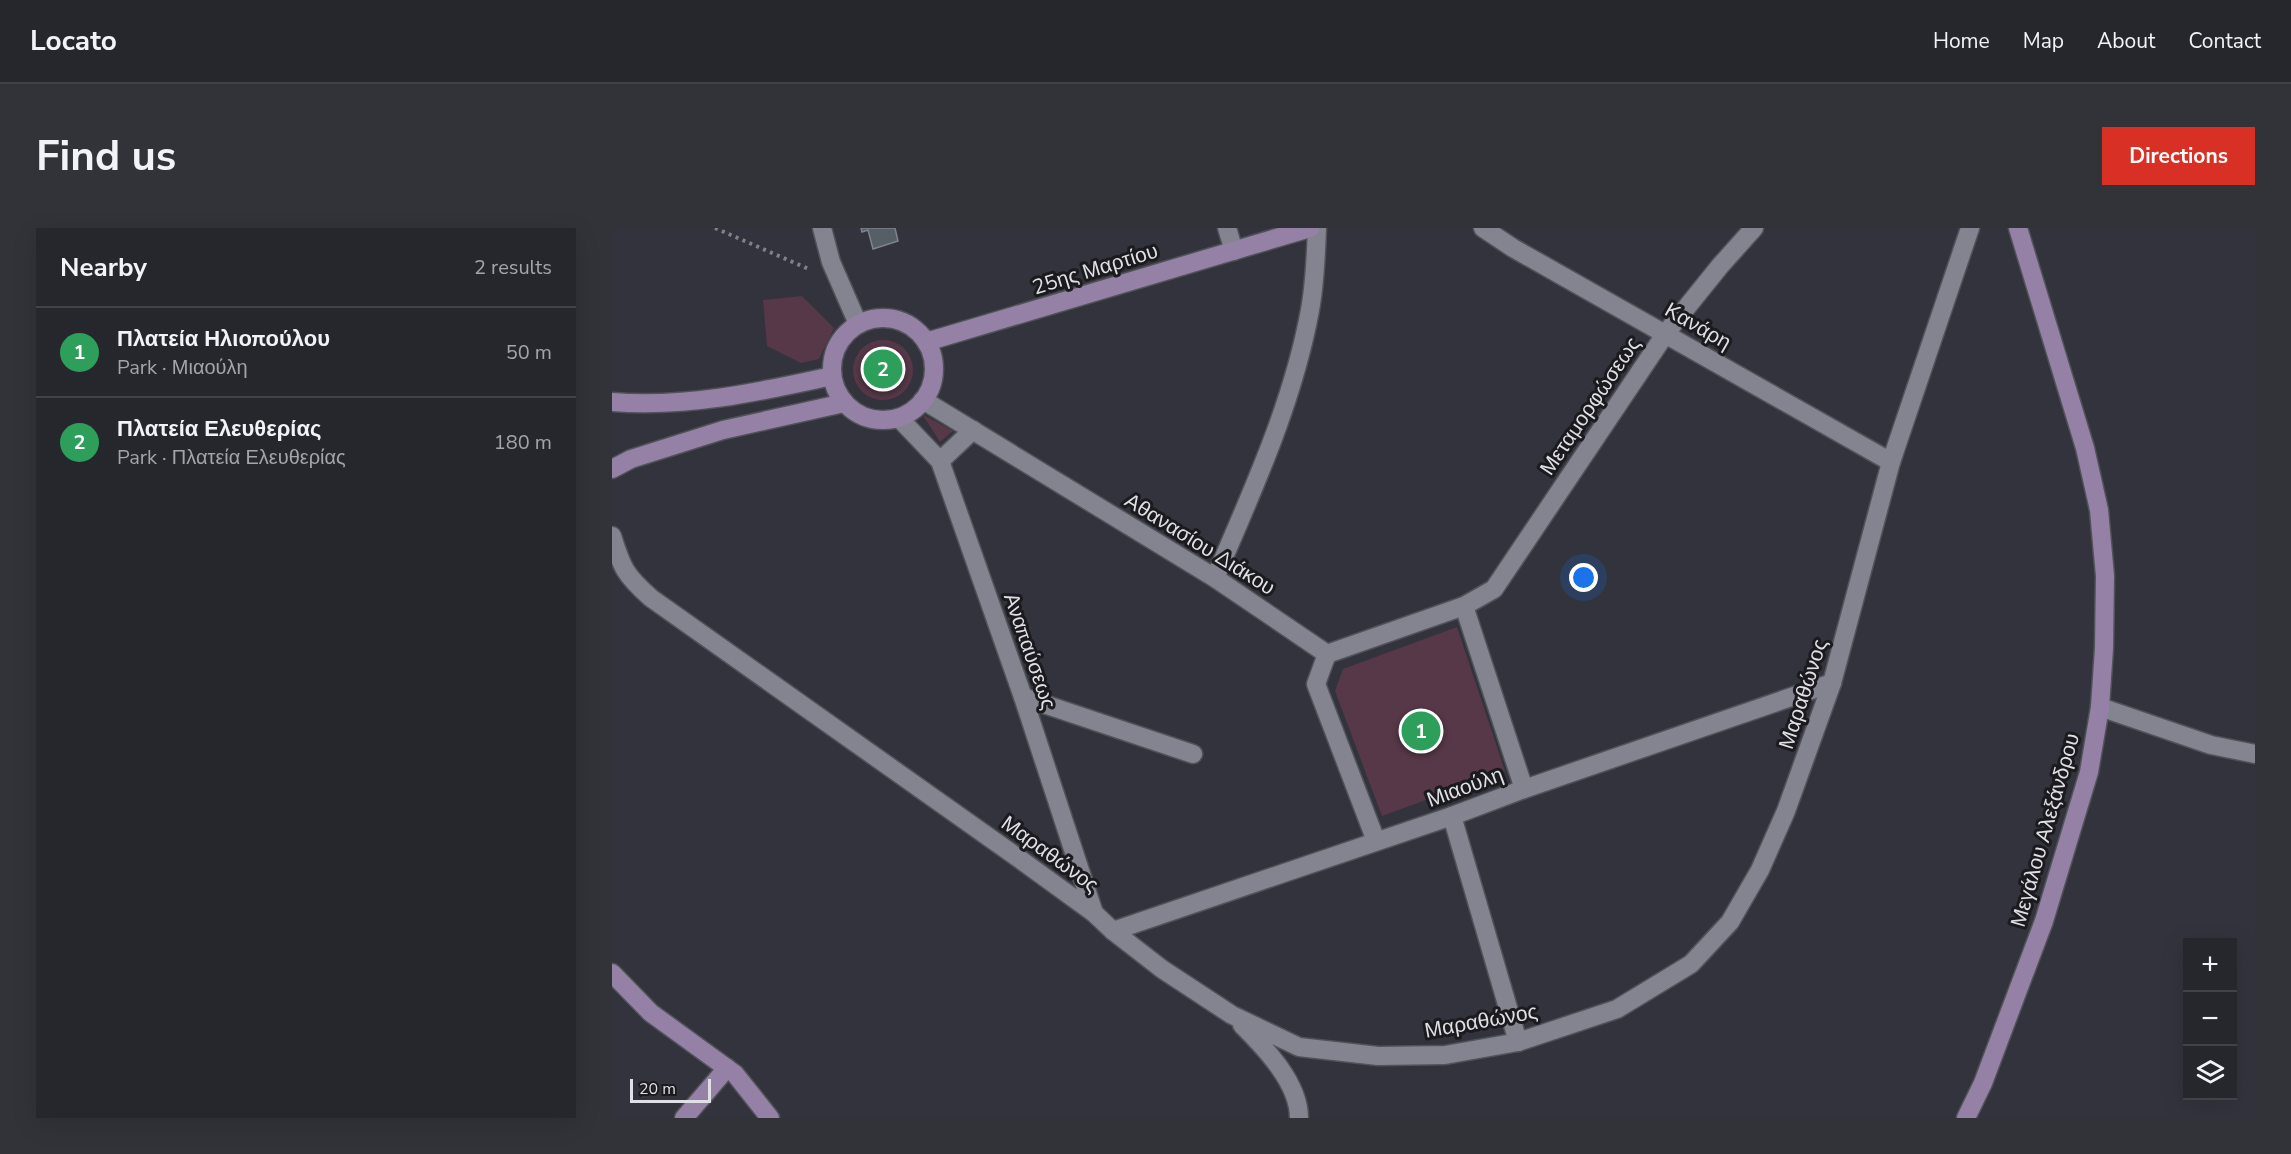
<!DOCTYPE html>
<meta charset="utf-8">
<style>
:root{--surface:#26262d;--page:#323239;--text:#f1f3f6;--muted:#a4a5aa;--line:#424349;--accent:#d93025}
body{margin:0;font-family:"Nunito Sans",sans-serif;background:var(--page);color:var(--text)}
.controls{position:absolute;right:18px;bottom:18px;display:grid;overflow:hidden;border-radius:0px;box-shadow:0 6px 24px #0002}
.controls button{width:54px;height:54px;display:grid;place-items:center;padding:0;border:0;border-bottom:2px solid var(--line);background:var(--surface);color:var(--text);font:30px sans-serif}
.scale{position:absolute;left:18px;bottom:15px;width:81px;box-sizing:border-box;padding-left:6px;border:3px solid #dfdfe5;border-top:0;font-size:16px;line-height:21px;white-space:nowrap;color:#dfdfe5;-webkit-text-stroke:4px #1b1b1f;paint-order:stroke}
.you{position:absolute;left:972px;top:350px;width:21px;height:21px;margin:-15px;border:4px solid #fff;border-radius:50%;background:#1a73e8;box-shadow:0 0 0 9px #1a73e833}
.badge{display:grid;place-items:center;width:39px;height:39px;border-radius:50%;background:var(--accent);color:#fff;font-size:20px;font-weight:700}
.pin{position:absolute;translate:-50% -50%;border:3px solid #fff;box-shadow:0 2px 6px #0006}
.list{margin:0;padding:0;list-style:none}
h2{display:flex;justify-content:space-between;align-items:center;height:78px;margin:0;padding:0 24px;font-size:26px}
h2 small{font-size:20px;font-weight:400;color:var(--muted)}
.list li{display:grid;grid-template-columns:39px 1fr auto;gap:18px;align-items:center;box-sizing:border-box;height:90px;padding:0 24px;border-top:2px solid var(--line)}
.list b{display:block;font-size:22px;white-space:nowrap}
.list p{margin:0;font-size:20px;white-space:nowrap;color:var(--muted)}
.list em{font-size:20px;font-style:normal;color:var(--muted)}
.icon{flex:none;width:33px;height:33px;fill:none;stroke:currentColor;stroke-width:2;stroke-linecap:round;stroke-linejoin:round}
.map{position:relative;flex:none;width:1643px;height:890px;overflow:hidden;border-radius:0px}
header{display:flex;align-items:center;gap:36px;box-sizing:border-box;height:84px;padding:0 30px;background:var(--surface);border-bottom:2px solid var(--line)}
header strong{font-size:28px}
nav{display:flex;gap:33px;margin-inline-start:auto;font-size:21px}
.intro{display:flex;align-items:center;justify-content:space-between;box-sizing:border-box;height:144px;padding:0 36px}
h1{margin:0;font-size:42px}
.button{padding:15px 27px;border-radius:0px;background:var(--accent);color:#fff;font-size:21px;font-weight:700}
main{display:flex;gap:36px;padding:0 36px}
aside{flex:1;background:var(--surface);border-radius:0px;box-shadow:0 6px 24px #0002}
.map>svg:first-child{display:block}
.green{fill:#573848}
.building{fill:#565e66;stroke:#7c848d;stroke-width:1.5}
.lines{fill:none;stroke-linecap:round;stroke-linejoin:round}
.street-casing{stroke:#515259;stroke-width:21}
.secondary-casing{stroke:#515259;stroke-width:21}
.path{stroke:#808189;stroke-width:4;stroke-dasharray:3 4.5;stroke-linecap:butt}
.street{stroke:#83848f;stroke-width:18}
.secondary{stroke:#9581a6;stroke-width:18}
.labels{text-anchor:middle;stroke-width:6;stroke-linejoin:round;paint-order:stroke}
.street-label{font-size:21px;fill:#dfdfe5;stroke:#1b1b1f}
</style>
<header>
<strong>Locato</strong>
<nav><a>Home</a><a>Map</a><a>About</a><a>Contact</a></nav>
</header>
<div class="intro"><h1>Find us</h1><a class="button">Directions</a></div>
<main>
<aside>
<h2>Nearby<small>2 results</small></h2>
<ul class="list">
<li><span class="badge" style="background:#2e9e5b">1</span><div><b>Πλατεία Ηλιοπούλου</b><p>Park · Μιαούλη</p></div><em>50 m</em></li>
<li><span class="badge" style="background:#2e9e5b">2</span><div><b>Πλατεία Ελευθερίας</b><p>Park · Πλατεία Ελευθερίας</p></div><em>180 m</em></li>
</ul>
</aside>
<div class="map">
<svg width="1643" height="890" viewBox="0 0 1643 890">
<rect width="100%" height="100%" fill="#32333c"/>
<g class="green">
<path d="M190,68l32,32 -15,31 -18,4 -34,-17 -4,-46z"/>
<circle cx="271" cy="142" r="30"/>
<path d="M310,186l31,17 -13,11z"/>
<path d="M845,399l48,144 -123,45 -47,-125 8,-22z"/>
</g>
<path class="building" d="M249,0h34l3,13 -25,8 -5,-19 -6,2z"/>
<g class="lines">
<defs>
<g id="street">
<path d="M210,0l9,34 27,62"/>
<path d="M615,0l7,23"/>
<path d="M871,0l30,20 378,214"/>
<path d="M311,172l292,178 112,76"/>
<path d="M287,190l41,43 83,236 71,216"/>
<path d="M328,233l33,-31"/>
<path d="M0,308c10,32 13,39 39,62l370,262 73,53 19,18 49,38 70,46 67,32 79,9 67,-1 73,-13 99,-33 74,-45 39,-42 30,-52 26,-59 46,-128 59,-221 79,-234"/>
<path d="M603,350c37,-86 78,-175 95,-268 5,-27 6,-54 7,-82"/>
<path d="M852,378l60,183"/>
<path d="M715,426l137,-48 30,-17 172,-256 54,-67 34,-38"/>
<path d="M715,426l-11,30 60,157"/>
<path d="M411,469l170,57"/>
<path d="M1488,479l111,38 44,9"/>
<path d="M840,588l66,226"/>
<path d="M501,703l339,-115 72,-27 308,-106"/>
<path d="M630,797c23,23 57,58 57,93"/>
</g>
<g id="secondary">
<circle cx="271" cy="141" r="51"/>
<path d="M314,114l384,-114"/>
<path d="M0,174c75,6 147,-10 220,-26"/>
<path d="M0,241l19,-10 92,-29 121,-27"/>
<path d="M0,745l39,40 84,61 35,44"/>
<path d="M72,890l43,-50"/>
<path d="M1354,890l17,-35 61,-162 45,-149 11,-65 4,-59 1,-72 -6,-66 -14,-62 -67,-220"/>
</g>
</defs>
<use href="#street" class="street-casing"/>
<use href="#secondary" class="secondary-casing"/>
<path class="path" d="M103,0l96,42"/>
<use href="#street" class="street"/>
<use href="#secondary" class="secondary"/>
</g>
<g class="labels">
<g class="street-label">
<text transform="translate(483 41) rotate(-17)" y="7">25ης Μαρτίου</text>
<text transform="translate(1086 98) rotate(30)" y="7">Κανάρη</text>
<text transform="translate(978 178) rotate(-56)" y="7">Μεταμορφώσεως</text>
<text transform="translate(588 316) rotate(32)" y="7">Αθανασίου Διάκου</text>
<text transform="translate(418 423) rotate(71)" y="7">Αναπαύσεως</text>
<text transform="translate(1191 466) rotate(-72)" y="7">Μαραθώνος</text>
<text transform="translate(853 559) rotate(-20)" y="7">Μιαούλη</text>
<text transform="translate(1433 602) rotate(-74)" y="7">Μεγάλου Αλεξάνδρου</text>
<text transform="translate(438 626) rotate(36)" y="7">Μαραθώνος</text>
<text transform="translate(869 793) rotate(-10)" y="7">Μαραθώνος</text>
</g>
</g>
</svg>
<div class="controls">
<button>+</button>
<button>−</button>
<button><svg class="icon" aria-label="layers" viewBox="0 0 24 24"><path d="M12 4l9 5-9 5-9-5zM3 14l9 5 9-5"/></svg></button>
</div>
<div class="scale">20 m</div>
<div class="you"></div>
<div class="pin badge" style="left:809px;top:503px;background:#2e9e5b">1</div>
<div class="pin badge" style="left:271px;top:141px;background:#2e9e5b">2</div>
</div>
</main>
